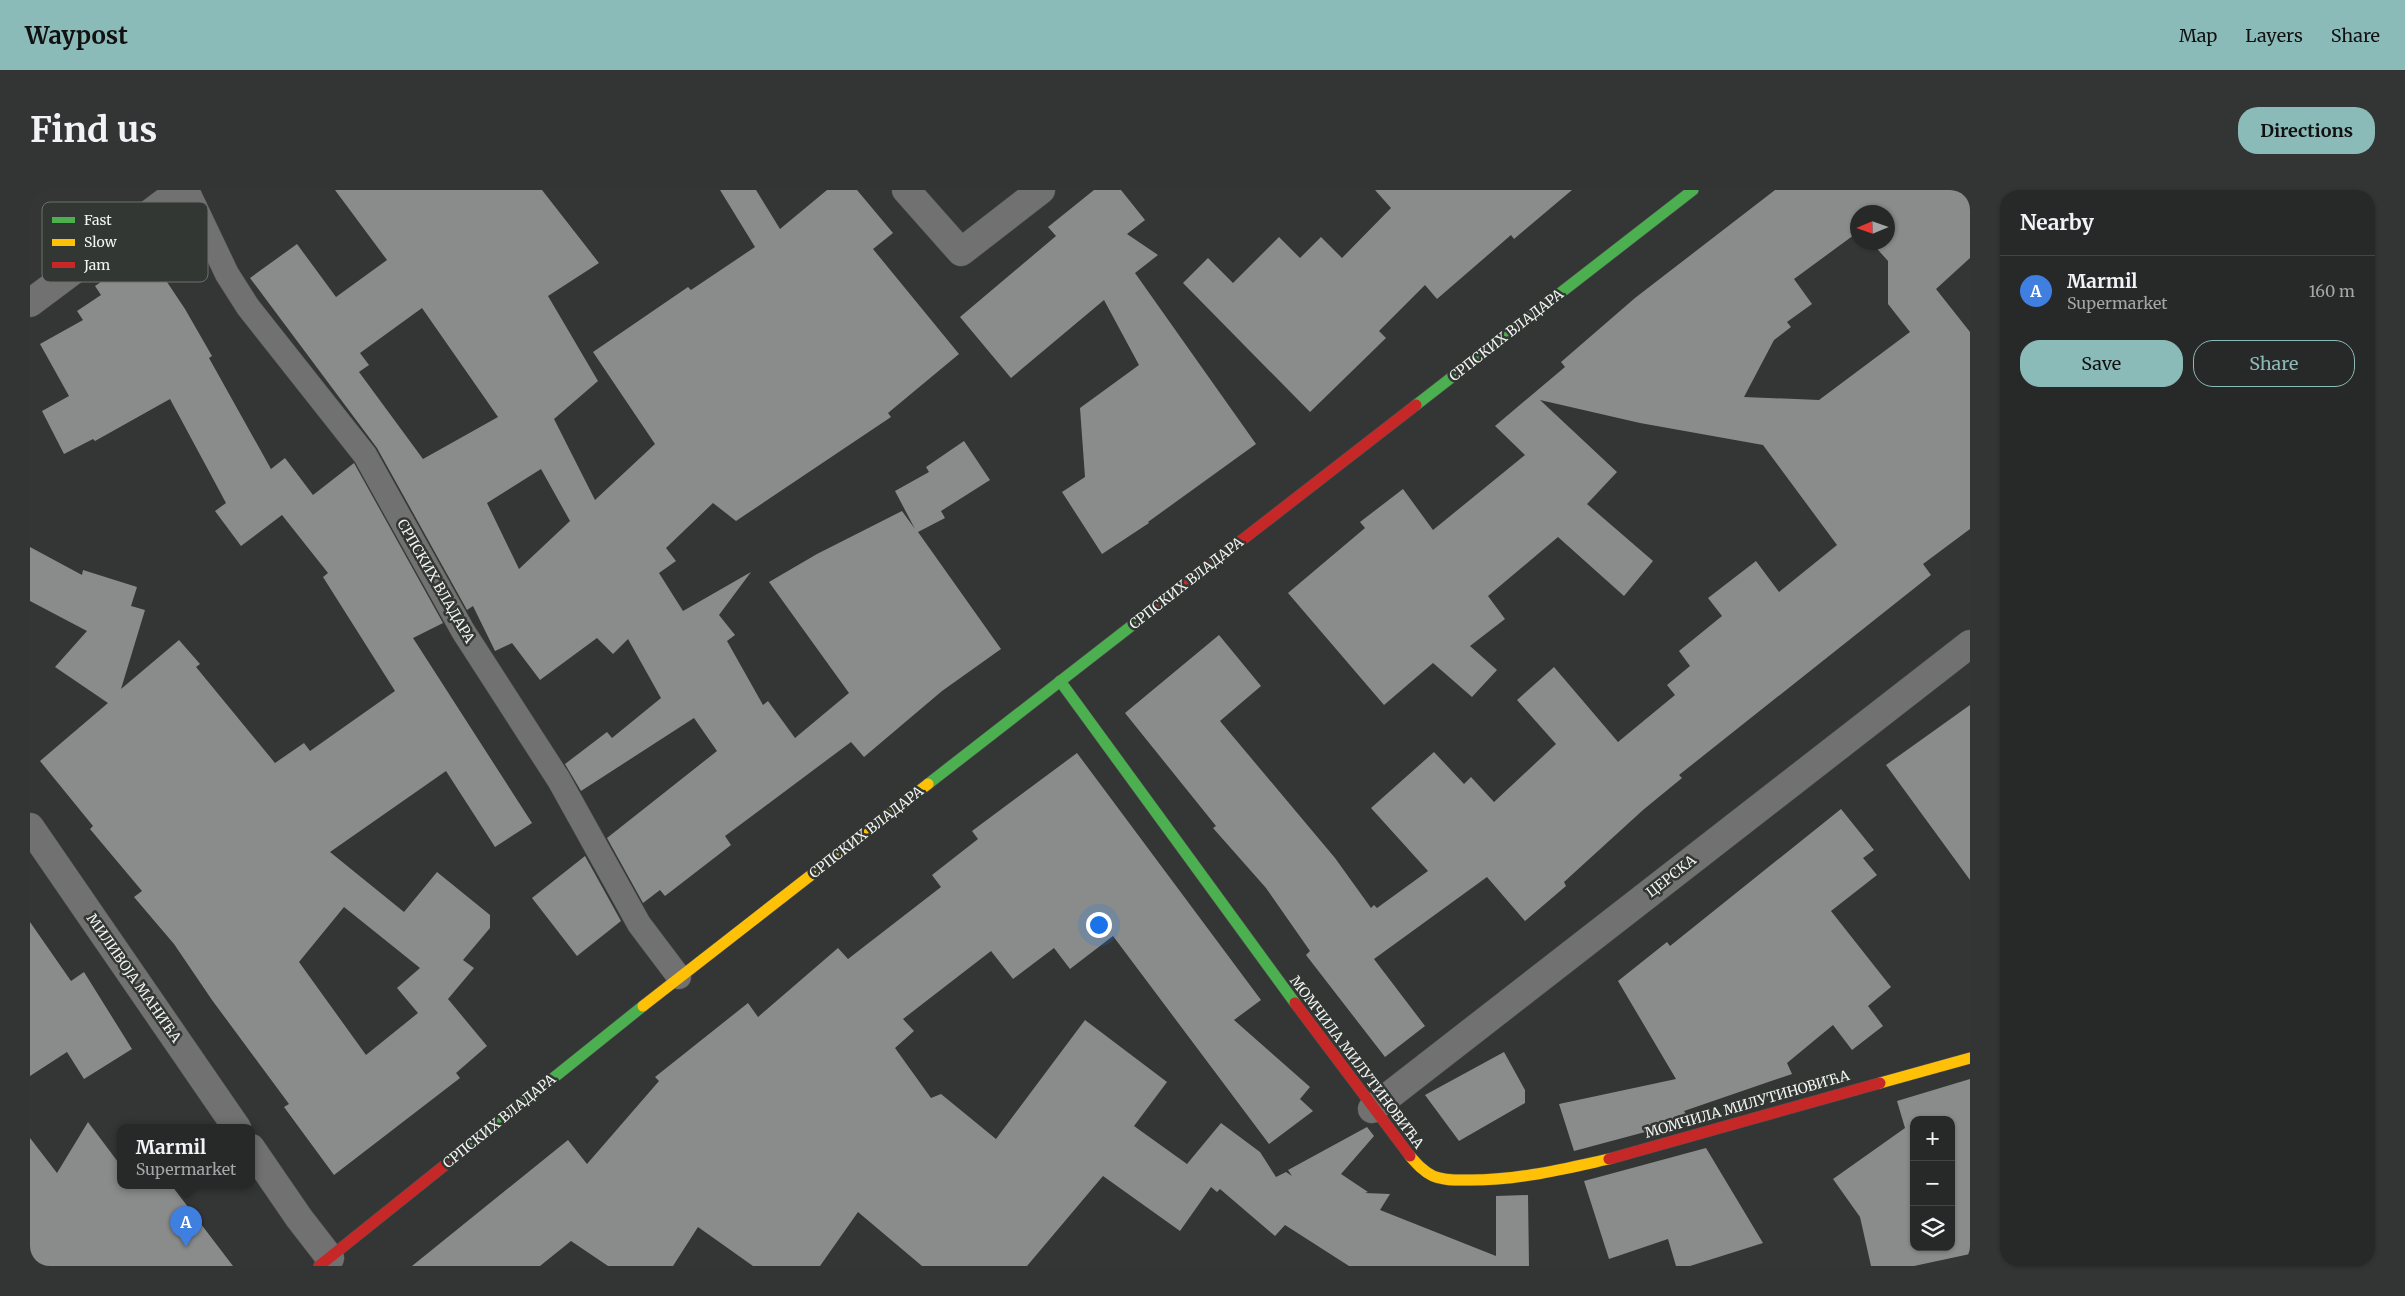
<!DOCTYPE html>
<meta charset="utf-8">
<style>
:root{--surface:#272828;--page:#333434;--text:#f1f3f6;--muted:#a4a6a8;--line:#434445;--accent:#8bbbb9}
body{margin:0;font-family:Merriweather,serif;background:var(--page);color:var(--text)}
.controls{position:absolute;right:15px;bottom:15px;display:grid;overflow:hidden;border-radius:10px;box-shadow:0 1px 4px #0004}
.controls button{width:45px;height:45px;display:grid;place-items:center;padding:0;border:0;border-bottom:1px solid var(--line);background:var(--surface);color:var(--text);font:25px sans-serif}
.compass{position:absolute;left:1820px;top:15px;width:45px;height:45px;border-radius:50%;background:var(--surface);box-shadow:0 1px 4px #0004;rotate:268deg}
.you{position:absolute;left:1068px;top:734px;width:18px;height:18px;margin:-12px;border:4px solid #fff;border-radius:50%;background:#1a73e8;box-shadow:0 0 0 8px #1a73e833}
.badge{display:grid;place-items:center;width:32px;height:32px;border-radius:50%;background:var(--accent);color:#fff;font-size:16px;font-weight:700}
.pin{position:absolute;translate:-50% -41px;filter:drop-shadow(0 1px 2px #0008)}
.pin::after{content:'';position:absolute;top:26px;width:18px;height:15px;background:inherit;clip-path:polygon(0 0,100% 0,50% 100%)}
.popup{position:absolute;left:87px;top:934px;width:138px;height:65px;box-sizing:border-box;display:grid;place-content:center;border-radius:10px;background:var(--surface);filter:drop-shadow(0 1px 4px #0005);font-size:16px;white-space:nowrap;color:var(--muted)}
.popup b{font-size:19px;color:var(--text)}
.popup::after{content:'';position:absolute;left:50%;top:100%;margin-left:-10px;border:10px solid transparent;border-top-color:var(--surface)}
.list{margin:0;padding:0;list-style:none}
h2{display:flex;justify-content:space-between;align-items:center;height:65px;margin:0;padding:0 20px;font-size:21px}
h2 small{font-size:16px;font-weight:400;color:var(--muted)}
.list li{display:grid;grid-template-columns:32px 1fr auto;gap:15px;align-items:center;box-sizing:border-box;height:70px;padding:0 20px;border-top:1px solid var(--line)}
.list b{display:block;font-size:19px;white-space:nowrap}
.list p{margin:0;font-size:16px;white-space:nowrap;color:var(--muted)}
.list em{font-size:16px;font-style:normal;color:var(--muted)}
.actions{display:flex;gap:10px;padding:15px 20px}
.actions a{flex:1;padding:11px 0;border:1px solid var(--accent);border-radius:20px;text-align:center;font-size:18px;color:var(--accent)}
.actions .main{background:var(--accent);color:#111}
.icon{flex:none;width:28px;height:28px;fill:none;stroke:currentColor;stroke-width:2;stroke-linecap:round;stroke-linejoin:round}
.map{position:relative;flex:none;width:1940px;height:1076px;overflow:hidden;border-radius:20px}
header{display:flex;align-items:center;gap:30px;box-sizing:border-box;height:70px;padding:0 25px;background:var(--accent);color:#111}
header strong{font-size:24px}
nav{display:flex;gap:28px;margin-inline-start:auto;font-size:18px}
.intro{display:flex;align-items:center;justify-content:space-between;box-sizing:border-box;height:120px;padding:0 30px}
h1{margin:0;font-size:35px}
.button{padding:12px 22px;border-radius:20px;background:var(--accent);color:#111;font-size:18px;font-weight:700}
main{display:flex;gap:30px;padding:0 30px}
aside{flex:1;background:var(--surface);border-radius:20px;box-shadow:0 1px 4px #0004}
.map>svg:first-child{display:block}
.building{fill:#8a8c8b;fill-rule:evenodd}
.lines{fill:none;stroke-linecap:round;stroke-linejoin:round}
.lane-casing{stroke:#4f5250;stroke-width:25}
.street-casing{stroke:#4f5250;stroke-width:29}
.fast-casing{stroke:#4f5250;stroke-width:12}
.slow-casing{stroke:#4f5250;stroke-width:12}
.jam-casing{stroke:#4f5250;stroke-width:12}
.lane{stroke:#707170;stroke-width:24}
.street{stroke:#707170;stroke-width:28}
.fast{stroke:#4caf50;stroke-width:11}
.slow{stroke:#ffc107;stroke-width:11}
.jam{stroke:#c62828;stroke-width:11}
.labels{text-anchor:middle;stroke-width:5;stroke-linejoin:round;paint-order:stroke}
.street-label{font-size:14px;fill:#f1f4f2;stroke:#333734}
.key{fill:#333734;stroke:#6c706d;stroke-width:1}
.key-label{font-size:14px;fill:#f1f4f2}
</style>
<header>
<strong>Waypost</strong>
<nav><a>Map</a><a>Layers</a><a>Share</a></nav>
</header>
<div class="intro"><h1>Find us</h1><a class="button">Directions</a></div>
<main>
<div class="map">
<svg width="1940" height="1076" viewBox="0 0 1940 1076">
<rect width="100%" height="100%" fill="#343635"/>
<g class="building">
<path d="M305,0h207l57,73 -51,33 50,85 -44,38 41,81 60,-56 -62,-92 95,-65 3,3 64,-43 -35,-57h36l24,39 47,-39h30l36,43 -20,16 86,105 -71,59 3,4 -155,104 -23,-18 -47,45 10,13 -17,12 24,38 68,-39 -32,43 16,20 -8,6 36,64 5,-4 27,37 54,-45 -80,-111 48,-28 85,-43 13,18 -20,-38 34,-19 -3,-5 38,-26 26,39 -49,31 4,7 -27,14 83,117 -59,42 -78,66 -13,-15 -126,94 6,9 -66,51 -5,-6 -17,13 -36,-65 110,-87 -23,-33 -113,73 -16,-27 42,-32 5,6 49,-40 -33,-59 -15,15 -16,-16 -57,42 -28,-37 -17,8 -22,-45 -6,4 -90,-162 -127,-170 47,-34 39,53 51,-37zM392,118l76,109 -75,42 -64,-87 10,-7 -9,-12zM511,279l29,52 -51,48 -32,-66z"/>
<path d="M1064,0h27l24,30 -18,14 31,21 -23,18 121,171 -108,78 1,1 -47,31 -40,-62 23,-15 -5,-69 59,-43 -35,-65 -93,78 -51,-61 96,-81 -8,-9z"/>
<path d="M1345,0h197l-58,49 -3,-4 -74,64 -12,-14 -46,46 7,7 -76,74 -127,-129 25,-25 25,25 46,-46 21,21 21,-21 21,21 49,-50z"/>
<path d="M1745,0h195v68l-34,31 34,43v197l-47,35 8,11 -252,200 3,3 -39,32 -79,72 2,4 -41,35 -38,-44 -113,82 51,67 -40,31 -79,-102 4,-4 -44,-63 -53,-60 3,-2 -91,-113 94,-78 42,51 -41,35 115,137 36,50 3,-3 3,3 51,-37 -57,-63 63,-56 30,32 7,-7 23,25 62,-58 -39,-44 37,-33 64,75 57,-47 -8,-10 23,-19 -11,-15 43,-35 -14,-18 48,-37 23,31 58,-47 -74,-100 -123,-22 -100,-23 77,72 -30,32 66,57 -29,35 -66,-59 -70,59 17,23 -35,27 27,24 -25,27 -39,-34 -49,42 -96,-112 77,-65 -5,-6 43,-33 30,41 92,-75 -30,-29 70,-59 -4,-5 74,-64zM1828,22h30v30h-17l17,19v43l22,28 -91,68 -75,-3 30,-57 17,-13 -4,-5 25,-18 -18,-25 64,-47z"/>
<path d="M146,41l18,29 -29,19 20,30 27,47 -3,2 62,111 14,-11 28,37 41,-32 89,160 -30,15 119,185 -37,24 -49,-76 -116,81 74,60 33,-40 53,43v13l-27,32 11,8 -26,31 39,47 -31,27 4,5 -126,97 -50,-68 5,-3 -77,-104 -38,-56 -40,-47 8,-6 -52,-62 3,-3 -53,-65 68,-58 -53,-36 32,-36 -57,-30v-54l52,28 1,-5 54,17 -6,19 14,4 -24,79 58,-49 21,24 -4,3 79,96 29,-20 6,8 85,-60 -72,-114 5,-4 -46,-58 -41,31 -26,-35 11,-8 -56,-104 -75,42 -2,-2 -29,15 -22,-43 27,-15 -29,-52 43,-24 -6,-9 24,-16 -6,-9zM314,717l76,61 -23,20 21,25 -52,42 -67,-93z"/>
<path d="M1940,515v175l-84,-115z"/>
<path d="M1047,563l184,247 -27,20 76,67 -10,12 13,12 -44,33 -156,-208 -43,33 -16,-21 -41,31 -22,-28 -88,68 11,12 -19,17 36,50 10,-4 55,45 89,-119 82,62 -33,44 53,38 34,-41 39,29 16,25 10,-5 6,4 -4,-6 79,-43 7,9 -33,38 27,18 -3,1 25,1 -10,16 116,46v-60l32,-1 1,71h-180l-64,-41 -10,11 -55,-47 -3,3 -6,-5 -31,44 -77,-55 -76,90h-105l-64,-54 -38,54h-67l-55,-39 -25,39h-65l-37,-25 -31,25h-128l156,-126 19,24 72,-83 -4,-4 93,-74 10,14 80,-69 10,11 93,-72 -9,-12 46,-36 -6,-8z"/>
<path d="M1811,619l33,41 -11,8 14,17 -46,36 60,76 -23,19 15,20 -31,24 -19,-25 -46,38 5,11 -108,37 6,9 -116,31 -15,-47 117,-25 -58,-98 49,-39 3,4z"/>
<path d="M555,666l36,65 -44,35 -45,-58z"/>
<path d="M0,732l41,59 13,-9 48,77 -48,30 -17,-27 -37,24z"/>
<path d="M1474,862l21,38v13l-66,38 -34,-46z"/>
<path d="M1940,889v175l-56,12h-43l-11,-49 -27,-38 72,-51 -8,-27zM1884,930h37v127h-37z"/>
<path d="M58,932l33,44v20h51l61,80h-203v-128l27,35z"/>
<path d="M1676,958l57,95 -73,23h-14l-8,-27 -59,20 -25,-78z"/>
</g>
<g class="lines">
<defs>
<path id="lane" d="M157,0l40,84 21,33 117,148 98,176 96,149 80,144 40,53"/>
<g id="street">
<path d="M876,0l55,62 80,-62"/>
<path d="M0,113l151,-113"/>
<path d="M0,637l207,301"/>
<path d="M1342,919l598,-465"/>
<path d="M221,958l48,70 31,40"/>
</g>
<g id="fast">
<path d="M1386,215l277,-215"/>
<path d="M1030,491l235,322"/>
<path d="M898,594l220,-171"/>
<path d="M420,971l193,-155"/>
</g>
<g id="slow">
<path d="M613,816l285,-222"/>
<path d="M1850,893l90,-25"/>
<path d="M1380,966c7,8 13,15 23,20 12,5 26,4 38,4 48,0 92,-11 138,-21"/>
</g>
<g id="jam">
<path d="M1118,423l268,-208"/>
<path d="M1265,813l115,153"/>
<path d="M1579,969l271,-76"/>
<path d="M289,1076l131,-105"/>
</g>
</defs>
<use href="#lane" class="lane-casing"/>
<use href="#street" class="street-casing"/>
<use href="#fast" class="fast-casing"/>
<use href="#slow" class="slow-casing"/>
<use href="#jam" class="jam-casing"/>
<use href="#lane" class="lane"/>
<use href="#street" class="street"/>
<use href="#fast" class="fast"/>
<use href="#slow" class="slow"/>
<use href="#jam" class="jam"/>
</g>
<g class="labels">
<g class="street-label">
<text transform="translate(1476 145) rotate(-38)" y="5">СРПСКИХ ВЛАДАРА</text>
<text transform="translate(406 391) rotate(60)" y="5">СРПСКИХ ВЛАДАРА</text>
<text transform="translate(1156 393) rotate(-38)" y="5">СРПСКИХ ВЛАДАРА</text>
<text transform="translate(836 642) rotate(-38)" y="5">СРПСКИХ ВЛАДАРА</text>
<text transform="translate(1641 686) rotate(-38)" y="5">ЦЕРСКА</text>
<text transform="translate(104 788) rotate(55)" y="5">МИЛИВОЈА МАНИЋА</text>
<text transform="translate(1327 872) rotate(53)" y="5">МОМЧИЛА МИЛУТИНОВИЋА</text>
<text transform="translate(1717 914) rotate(-16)" y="5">МОМЧИЛА МИЛУТИНОВИЋА</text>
<text transform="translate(469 931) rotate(-39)" y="5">СРПСКИХ ВЛАДАРА</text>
</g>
</g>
<rect x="12" y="12" width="166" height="80" rx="8" class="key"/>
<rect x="22" y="27" width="23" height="6" fill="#4caf50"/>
<rect x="22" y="49" width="23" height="7" fill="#ffc107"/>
<rect x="22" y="72" width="23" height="6" fill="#c62828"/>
<g class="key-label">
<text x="54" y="35">Fast</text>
<text x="54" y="57">Slow</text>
<text x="54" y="80">Jam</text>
</g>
</svg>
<div class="controls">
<button>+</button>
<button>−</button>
<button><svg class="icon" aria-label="layers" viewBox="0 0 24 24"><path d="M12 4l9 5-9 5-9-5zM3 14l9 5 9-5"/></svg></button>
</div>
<svg class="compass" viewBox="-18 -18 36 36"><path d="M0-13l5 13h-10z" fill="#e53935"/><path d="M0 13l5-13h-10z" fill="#a4a6a8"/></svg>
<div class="you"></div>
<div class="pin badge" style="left:156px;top:1057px;background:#3f7fe0">A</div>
<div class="popup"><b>Marmil</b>Supermarket</div>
</div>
<aside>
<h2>Nearby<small></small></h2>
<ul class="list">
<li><span class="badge" style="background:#3f7fe0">A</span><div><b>Marmil</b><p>Supermarket</p></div><em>160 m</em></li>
</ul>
<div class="actions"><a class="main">Save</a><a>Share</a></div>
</aside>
</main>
